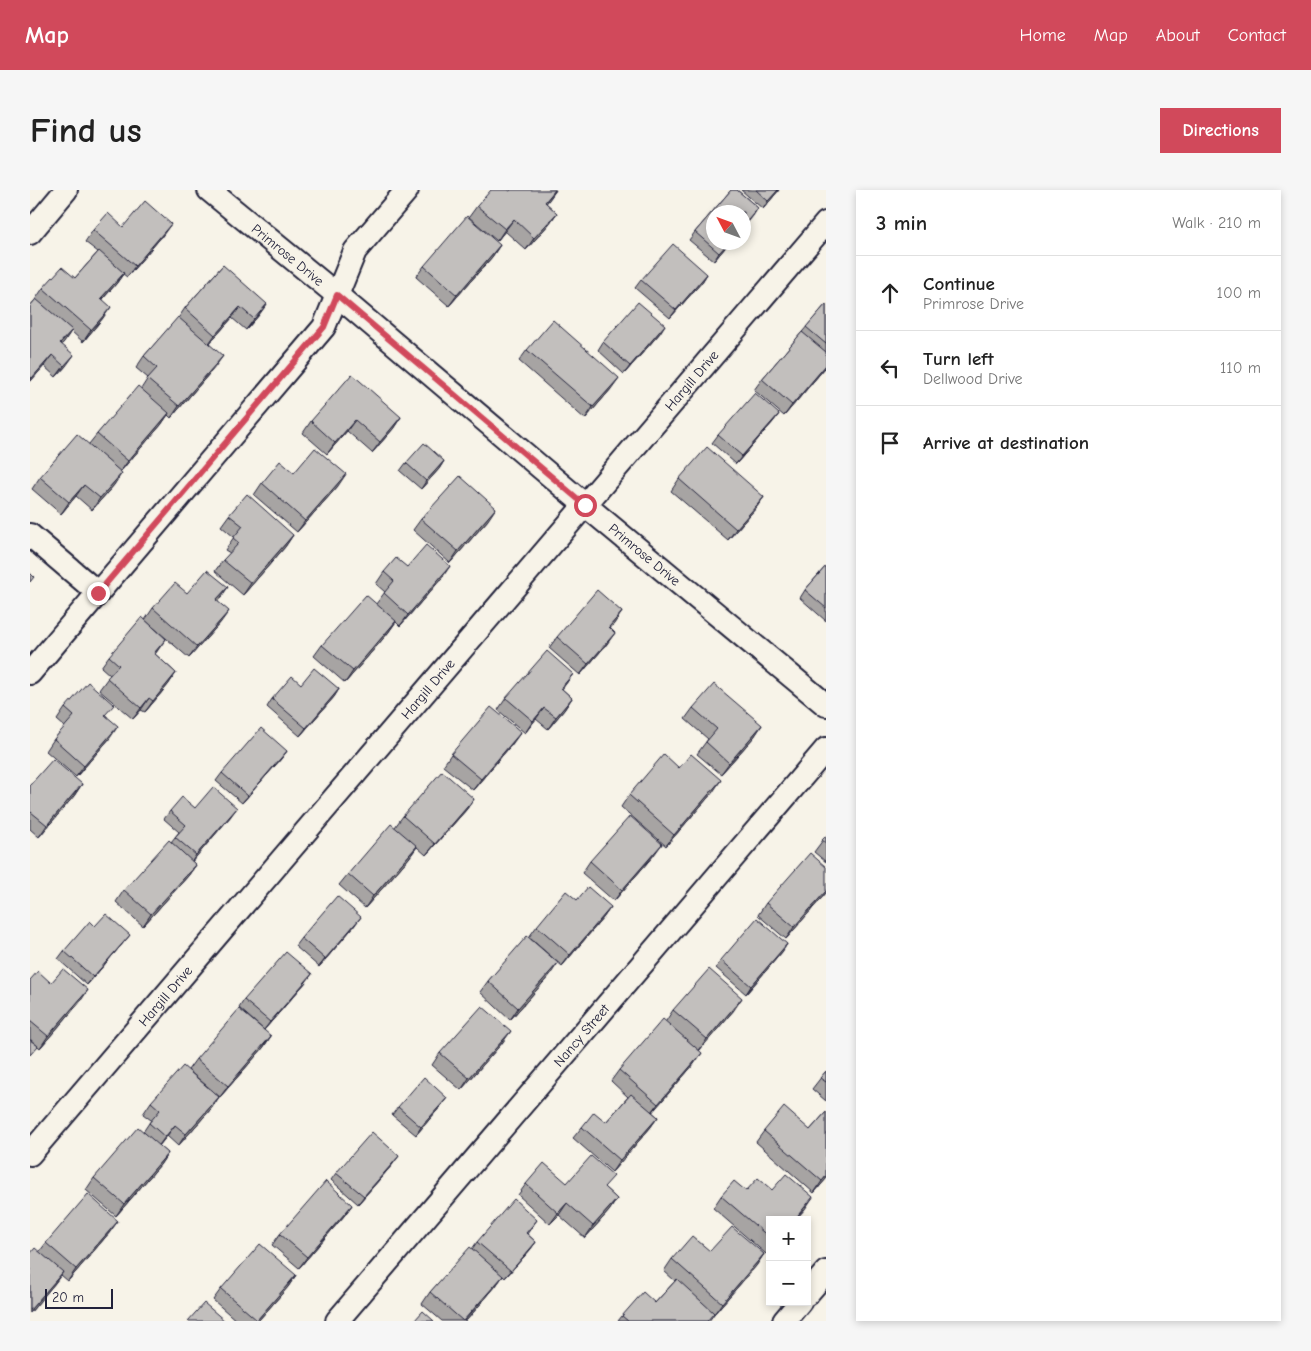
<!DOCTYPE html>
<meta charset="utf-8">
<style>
:root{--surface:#fff;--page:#f6f6f6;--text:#222;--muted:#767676;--line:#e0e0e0;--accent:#d1495b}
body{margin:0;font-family:"Comic Neue",sans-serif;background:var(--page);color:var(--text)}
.controls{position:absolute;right:15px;bottom:15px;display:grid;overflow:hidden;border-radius:0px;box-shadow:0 2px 8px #0003}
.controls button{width:45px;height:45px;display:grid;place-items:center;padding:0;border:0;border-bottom:1px solid var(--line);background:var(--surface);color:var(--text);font:25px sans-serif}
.compass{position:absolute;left:676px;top:15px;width:45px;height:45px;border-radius:50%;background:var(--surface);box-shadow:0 2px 8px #0003;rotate:311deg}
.scale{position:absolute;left:15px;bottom:12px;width:68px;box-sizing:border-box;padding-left:5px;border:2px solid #22223b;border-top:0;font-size:14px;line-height:18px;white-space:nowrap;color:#22223b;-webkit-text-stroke:4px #f7f3e8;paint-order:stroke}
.stop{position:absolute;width:15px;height:15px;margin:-11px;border:4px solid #d1495b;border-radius:50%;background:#fff}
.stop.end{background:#d1495b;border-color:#fff;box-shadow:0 1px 5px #0008}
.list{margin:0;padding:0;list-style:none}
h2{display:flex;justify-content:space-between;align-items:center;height:65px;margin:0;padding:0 20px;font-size:21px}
h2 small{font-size:16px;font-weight:400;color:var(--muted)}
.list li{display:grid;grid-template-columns:32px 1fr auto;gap:15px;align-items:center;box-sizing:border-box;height:75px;padding:0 20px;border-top:1px solid var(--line)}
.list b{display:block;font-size:19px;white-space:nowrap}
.list p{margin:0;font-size:16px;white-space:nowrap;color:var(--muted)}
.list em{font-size:16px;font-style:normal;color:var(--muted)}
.icon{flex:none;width:28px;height:28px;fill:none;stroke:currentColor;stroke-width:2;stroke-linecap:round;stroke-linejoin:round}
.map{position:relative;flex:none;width:796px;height:1131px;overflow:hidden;border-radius:0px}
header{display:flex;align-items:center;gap:30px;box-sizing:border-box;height:70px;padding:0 25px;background:var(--accent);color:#fff}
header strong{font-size:24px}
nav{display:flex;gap:28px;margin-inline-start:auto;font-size:18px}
.intro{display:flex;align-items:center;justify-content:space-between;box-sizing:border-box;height:120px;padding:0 30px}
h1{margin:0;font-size:35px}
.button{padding:12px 22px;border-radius:0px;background:var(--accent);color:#fff;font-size:18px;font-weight:700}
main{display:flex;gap:30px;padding:0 30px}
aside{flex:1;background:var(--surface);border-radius:0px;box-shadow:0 2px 8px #0003}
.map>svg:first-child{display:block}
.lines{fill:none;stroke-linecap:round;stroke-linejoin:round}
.minor-casing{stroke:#22223b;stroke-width:26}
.minor{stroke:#f7f3e8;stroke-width:22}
.wall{fill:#a7a4a3;stroke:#22223b}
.shaded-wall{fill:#888684;stroke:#22223b}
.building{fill:#c2bfbd;stroke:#22223b}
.route{stroke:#d1495b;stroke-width:6}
.labels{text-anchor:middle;stroke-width:4;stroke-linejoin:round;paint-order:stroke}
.street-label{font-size:14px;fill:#22223b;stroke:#f7f3e8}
</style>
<header>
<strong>Map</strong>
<nav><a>Home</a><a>Map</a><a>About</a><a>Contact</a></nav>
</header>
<div class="intro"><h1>Find us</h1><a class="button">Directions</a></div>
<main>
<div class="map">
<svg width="796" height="1131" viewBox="0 0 796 1131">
<rect width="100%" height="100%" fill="#f7f3e8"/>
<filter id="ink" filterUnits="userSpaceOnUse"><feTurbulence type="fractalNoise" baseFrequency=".02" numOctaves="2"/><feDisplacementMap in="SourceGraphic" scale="10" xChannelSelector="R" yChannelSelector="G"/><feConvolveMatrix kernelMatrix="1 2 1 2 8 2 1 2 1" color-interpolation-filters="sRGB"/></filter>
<g filter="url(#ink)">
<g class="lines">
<defs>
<g id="minor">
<path id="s1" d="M179,0l128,105 248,210 241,200"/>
<path d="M0,43l36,-43"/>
<path d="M0,345l68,58"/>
<path d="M0,483l294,-346 31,-76 52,-61"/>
<path id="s2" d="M0,964l796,-931"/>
<path d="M777,1104l19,-22"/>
<path id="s3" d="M307,1131l489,-572"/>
<path d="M754,1131l16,-19"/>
</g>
</defs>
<use href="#minor" class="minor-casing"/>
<use href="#minor" class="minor"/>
</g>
<g class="wall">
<path d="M526,0l-10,13 11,10 -8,11 -23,26 -21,-19 -8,10 -28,-24 8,-11 33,-15z"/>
<path d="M701,0h6l21,18 -14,19v-15h-30v30h16l-16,19 -25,-21 6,-8z"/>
<path d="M711,0h38l-16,19z"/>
<path d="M93,37l40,8 -36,42 -4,-3 -7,10 -13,15v19l-20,24 -12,-11 -9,13 4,22 -10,11 -12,-11 -14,16v-76l5,-6 8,-12 32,-10 23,-26 -13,-10 8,-12z"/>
<path d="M470,55l-8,12 -43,49 -33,-29 8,-11z"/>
<path d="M193,75l36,50 -13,15 -14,-12 -23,26 6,23 -44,51 -3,-3 -7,10 -41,47 -6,13 -22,25 -16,-14 -15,18 -29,-25 8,-12 49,-33 8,-10 44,-45 7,-11 -12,-10 8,-12 35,-39 6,-9z"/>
<path d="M677,84l-5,8 -32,36 -35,-30 6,-8z"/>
<path d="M796,114v61l-2,4 -40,47 -30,-26 8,-11z"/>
<path d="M630,143l-36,41 -26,-24 5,-8z"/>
<path d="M497,160l84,39 -26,30 -66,-58z"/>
<path d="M749,224l-6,8 -37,42 -24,-21 6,-8z"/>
<path d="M371,227l-8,12 -21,24 -25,-22 -20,23 -24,-21 8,-12z"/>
<path d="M414,271l-5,8 -18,20 -21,-18 6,-8z"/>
<path d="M649,289l85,18 -8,11 -28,32 -57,-49z"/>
<path d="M232,293l76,3 -41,46 -43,-37z"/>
<path d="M199,325l64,20 -8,12 -42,48 -28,-24 8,-11 7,-7 -5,-3 9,-13 -13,-11z"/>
<path d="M391,329l67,1 -38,43 -37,-33z"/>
<path d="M796,376v55l-26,-23 5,-8z"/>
<path d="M377,377l35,11 -42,48 -4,-4 -8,11 -43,50 -31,-27 8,-11 54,-41 9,-12 -9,-8 8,-12z"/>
<path d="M157,403l33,6 -2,2 3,21 -32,36 -44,-38 8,-12z"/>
<path d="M592,422l-12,16 -3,16 -27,31 -31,-27 8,-11z"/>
<path d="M128,460l-3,4 21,19 -8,12 -23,27 -4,-2 -8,9 -34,-29 11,-15 -9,-8 8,-11z"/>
<path d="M543,484l-11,15 10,9 -8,12 -16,19 -12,-10 -11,14 -27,-23 8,-12z"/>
<path d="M271,494l38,5 -5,8 -34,39 -33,-29 5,-8z"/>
<path d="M35,518l42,8 3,22 -34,39 -30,-26 8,-12 11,-12 -8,-7z"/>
<path d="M663,518l69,17 -8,12 -33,37 -24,-20 11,-15 -23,-20z"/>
<path d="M483,553l-40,47 -30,-24 8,-12z"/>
<path d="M257,561l-6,8 -39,44 -26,-22 6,-8z"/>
<path d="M649,578l34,24 -47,54 -45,-39 8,-12z"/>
<path d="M52,594l-8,12 -35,41 -9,-8v-44z"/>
<path d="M444,609l-8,11 -40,45 -9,-8 -8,11 -44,50 -26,-23 9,-11 47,-47 8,-11z"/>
<path d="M165,618l36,8 -39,45 4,4 -8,11 -45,50 -27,-24 8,-12 47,-48 8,-10 -15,-13 6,-8z"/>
<path d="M796,646v26l-12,-10z"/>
<path d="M624,665l-40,46 -32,-28 8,-12z"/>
<path d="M796,703l-40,46 -28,-24 8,-12z"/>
<path d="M547,710l34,7 -8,11 -41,48 -31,-27 19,36 -40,45 -30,-28 8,-11 41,-44 8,-11z"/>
<path d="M325,735l-36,42 -24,-21 6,-8z"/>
<path d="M65,736l29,16 -37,43 -29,-26 6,-8z"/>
<path d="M757,754l-5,8 -36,42 -30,-26 5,-8z"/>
<path d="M0,790l50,22 -40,46 -10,-9z"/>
<path d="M276,792l-42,48 -25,-22 5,-8z"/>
<path d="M643,820h61l-35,40 -5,14 -42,48 6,5 -8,11 -38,44 -39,-34 9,-11 24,-5 22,-25 -17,-16 8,-11 47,-49z"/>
<path d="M241,846l-8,12 -43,49 -32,-27 8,-11z"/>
<path d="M473,852l-42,48 -29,-25 8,-12z"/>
<path d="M796,881v30l-14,-12z"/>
<path d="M189,907l-8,12 -33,37 -11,-10 -8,10 9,7 -8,12 -44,51 -30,-26 8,-12 49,-46 8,-12 -8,-6 8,-12z"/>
<path d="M411,916l-25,29 -24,-20 6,-8z"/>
<path d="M796,922v67l-12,14 -58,-51 8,-11 46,-1z"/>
<path d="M363,974l-35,40 -27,-24 5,-7z"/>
<path d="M537,993l38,5 12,11 -8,12 -24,27 -26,-23 -9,9 -32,-29 8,-11z"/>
<path d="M742,1000l33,19 -10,11h-25v30l-4,4 -53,-46 8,-12 25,-5z"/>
<path d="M322,1015l-8,11 -45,52 -27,-23 8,-11z"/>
<path d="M507,1030l-10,14 9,8 -6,8 -25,28 -2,-2 -8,11 -29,34h-24l-20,-17 8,-12 42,-43 5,-7z"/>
<path d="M80,1042l-42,49 -7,-6 -6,8 -25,30v-59l10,-3 6,-8z"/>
<path d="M680,1061l54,3 -8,12 -42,48 -5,7h-91l4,-5 33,-13 20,-22 -11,-10 8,-12z"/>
<path d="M266,1085l-8,12 -30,34h-21l-24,-21 8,-11z"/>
</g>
<g class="shaded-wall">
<path d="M526,0l-7,10 -12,14 8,-12z"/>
<path d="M748,0h1l-16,19 5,-8z"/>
<path d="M728,18l-5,8 -9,11v-2z"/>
<path d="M527,23l-8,11 -23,26 8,-12z"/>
<path d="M484,29l-9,12 -8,10 8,-12z"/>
<path d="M141,34l-8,11 -36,42 8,-11z"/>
<path d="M699,52h1l-16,19 5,-8z"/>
<path d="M470,55l-8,12 -43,49 8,-11z"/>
<path d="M94,83l-8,11 -23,25 8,-11z"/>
<path d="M677,84l-5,8 -32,36 6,-8z"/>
<path d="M237,114l-8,11 -13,15 8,-11z"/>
<path d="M81,117l-8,11 -20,24 8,-12z"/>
<path d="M210,117l-8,11 -25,28 8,-11z"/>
<path d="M635,135l-5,8 -36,41 6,-8z"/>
<path d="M42,140l-8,12 -12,13 8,-12z"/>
<path d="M22,165l-8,11 -14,16v-1l2,-3z"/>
<path d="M44,165l-8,11 -10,11 8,-11z"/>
<path d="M193,166l-8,11 -44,51 8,-12z"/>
<path d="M796,175v2l-2,2 -40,47 8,-11z"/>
<path d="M589,188l-8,11 -26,30 8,-12z"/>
<path d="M139,223l-8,12 -41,47 8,-11z"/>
<path d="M749,224l-6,8 -37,42 6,-8z"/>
<path d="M371,227l-8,12 -21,24 8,-11z"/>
<path d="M325,230l-8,11 -20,23 8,-11z"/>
<path d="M414,271l-5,8 -18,20 5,-8z"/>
<path d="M92,283l-8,12 -22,25 8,-12z"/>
<path d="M316,284l-8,12 -41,46 8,-11z"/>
<path d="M54,295l-8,11 -15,18 8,-12z"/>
<path d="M734,307l-8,11 -28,32 8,-11z"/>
<path d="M466,318l-8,12 -38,43 8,-12z"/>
<path d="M263,345l-8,12 -42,48 8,-12z"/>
<path d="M420,376l-8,12 -42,48 8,-11z"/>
<path d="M198,397l-8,12 -12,12 8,-11z"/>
<path d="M199,421l-8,11 -32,36 8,-11z"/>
<path d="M592,422l-8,12 -13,15 8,-12z"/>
<path d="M366,431l-8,12 -43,50 8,-12z"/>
<path d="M585,443l-8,11 -27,31 8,-11z"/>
<path d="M136,449l-8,11 -12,15 8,-12z"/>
<path d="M146,483l-8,12 -23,27 8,-11z"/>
<path d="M543,484l-8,11 -12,15 8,-12z"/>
<path d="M309,499l-5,8 -34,39 6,-8z"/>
<path d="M119,508l-8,12 -8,9 8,-11z"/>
<path d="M542,508l-8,12 -16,19 8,-12z"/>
<path d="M514,518l-8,11 -11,14 8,-12z"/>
<path d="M732,535l-8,12 -33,37 8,-11z"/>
<path d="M88,536l-8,12 -34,39 8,-11z"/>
<path d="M491,542l-8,11 -40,47 8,-11z"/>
<path d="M257,561l-6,8 -39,44 6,-7z"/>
<path d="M691,590l-8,12 -47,54 8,-11z"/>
<path d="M52,594l-8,12 -35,41 8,-12z"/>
<path d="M444,609l-8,11 -40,45 9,-11z"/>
<path d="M207,618l-6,8 -40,47 5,-8z"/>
<path d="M632,654l-8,11 -40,46 8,-11z"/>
<path d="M387,656l-8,12 -44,50 8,-12z"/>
<path d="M166,675l-8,11 -45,50 8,-12z"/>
<path d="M796,701v2l-40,46 8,-12z"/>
<path d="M581,717l-8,11 -41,48 8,-11z"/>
<path d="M331,727l-6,8 -36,42 6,-8z"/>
<path d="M100,745l-6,7 -37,43 6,-8z"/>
<path d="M757,754l-5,8 -36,42 5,-8z"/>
<path d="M528,773l-8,12 -40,45 8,-12z"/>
<path d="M282,784l-6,8 -42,48 6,-8z"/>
<path d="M58,800l-8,12 -40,46 8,-12z"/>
<path d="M712,808l-8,12 -35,41 8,-12z"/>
<path d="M481,841l-8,11 -42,48 8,-12z"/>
<path d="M241,846l-8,12 -43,49 8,-11z"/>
<path d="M672,863l-8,11 -44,51 8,-11z"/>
<path d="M189,907l-8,12 -33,37 8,-12z"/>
<path d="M417,908l-6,8 -25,29 5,-8z"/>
<path d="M628,927l-8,11 -38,44 8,-12z"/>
<path d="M145,935l-8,11 -10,12 8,-11z"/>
<path d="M138,963l-8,12 -44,51 8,-12z"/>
<path d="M369,966l-6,8 -35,40 6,-8z"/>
<path d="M796,986v3l-12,14 8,-12z"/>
<path d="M783,1007l-8,12 -10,11h-1z"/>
<path d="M587,1009l-8,12 -24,27 8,-12z"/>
<path d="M537,1013l-8,12 -9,9 8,-11z"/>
<path d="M322,1015l-8,11 -45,52 8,-11z"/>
<path d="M88,1031l-8,11 -42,49 8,-12z"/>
<path d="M506,1052l-6,8 -25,28 6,-7z"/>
<path d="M734,1064l-8,12 -42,48 8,-11z"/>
<path d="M33,1082l-8,11 -25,30v-3z"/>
<path d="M266,1085l-8,12 -30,34h-2z"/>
<path d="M473,1086l-8,11 -29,34h-2z"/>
</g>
<g class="building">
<path d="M461,0h17l2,1 1,-1h44l-10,12 12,11 -23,25 -20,-19 -9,10 -28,-23z"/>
<path d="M701,0h6l21,18 -14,17v-13h-30v30h15l-10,11 -24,-21z"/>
<path d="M726,0h22l-10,11z"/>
<path d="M115,11l26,23 -36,42 -42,-36 15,-17 15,14z"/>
<path d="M437,26l33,29 -43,50 -33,-29z"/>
<path d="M643,54l34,30 -31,36 -35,-30z"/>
<path d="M69,61l25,22 -23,25 10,9 -20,23 -48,-42 19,-21 13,11z"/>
<path d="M193,75l44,39 -13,15 -14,-12 -25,28 -30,-27z"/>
<path d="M6,109l36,31 -12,13 14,12 -10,11 -12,-11 -20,23 -2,-1v-71z"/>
<path d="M608,112l27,23 -35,41 -27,-24z"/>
<path d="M796,114v40l-20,-17z"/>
<path d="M148,127l45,39 -44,50 -32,-27 10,-11 -13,-12z"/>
<path d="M523,130l66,58 -26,29 -66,-57z"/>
<path d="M772,142l24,20v13l-34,40 -30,-26z"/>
<path d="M322,184l49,43 -21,25 -25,-22 -20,23 -24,-22z"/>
<path d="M108,196l31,27 -41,48 -31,-27z"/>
<path d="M725,203l24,21 -37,42 -24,-21z"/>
<path d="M47,244l45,39 -22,25 -16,-13 -15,17 -29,-25z"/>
<path d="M394,253l20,18 -18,20 -20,-18z"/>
<path d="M677,257l57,50 -28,32 -57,-50z"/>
<path d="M285,258l31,26 -41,47 -43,-38 18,-22 14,12z"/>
<path d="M430,286l36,32 -38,43 -37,-32z"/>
<path d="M217,304l46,41 -42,48 -28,-23 16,-17 -6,-5 10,-12 -14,-11z"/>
<path d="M396,355l24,21 -42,49 -24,-22 10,-12 -10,-9 12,-14 11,9z"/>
<path d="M796,376v42l-21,-18z"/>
<path d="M177,380l21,17 -12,13 13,11 -32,36 -44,-39 22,-25 12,10z"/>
<path d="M0,383l4,4 -4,5z"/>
<path d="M567,400l25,22 -13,15 6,6 -27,31 -31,-27z"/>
<path d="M336,405l30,26 -43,50 -31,-26z"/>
<path d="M112,427l24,22 -12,14 22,20 -23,28 -4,-3 -8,10 -34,-30 12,-13 -10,-9z"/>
<path d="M517,461l26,23 -12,14 11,10 -16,19 -12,-9 -11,13 -27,-23z"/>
<path d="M284,478l25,21 -33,39 -34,-29 20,-23 9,8z"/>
<path d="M58,492l26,23 -9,10 13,11 -34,40 -30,-27 20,-23 -9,-8z"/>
<path d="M684,494l48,41 -33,38 -23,-21 11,-13 -24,-21z"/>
<path d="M461,517l30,25 -40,47 -30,-25z"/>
<path d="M231,538l26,23 -39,45 -26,-23z"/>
<path d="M634,564l15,14 12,-14 30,26 -47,55 -45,-40z"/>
<path d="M23,569l29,25 -35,41 -16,-13 -1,1v-28z"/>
<path d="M412,581l32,28 -39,45 -32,-28z"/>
<path d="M183,597l24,21 -41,47 -21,-18 11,-12 -16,-14 12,-14 13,11z"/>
<path d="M600,626l32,28 -40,46 -32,-29z"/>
<path d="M361,634l26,22 -44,50 -25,-22z"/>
<path d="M796,646v7l-4,-3z"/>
<path d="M139,650l27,25 -45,49 -27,-24z"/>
<path d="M780,663l16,14v24l-32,36 -28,-24z"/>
<path d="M558,697l23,20 -41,48 -33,-29 29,-35 11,9z"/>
<path d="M307,706l24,21 -36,42 -24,-21z"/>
<path d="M76,724l24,21 -37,42 -29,-26 26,-30 5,5z"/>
<path d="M727,728l30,26 -36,42 -30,-26z"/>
<path d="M497,746l31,27 -40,45 -30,-27z"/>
<path d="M256,762l26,22 -42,48 -26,-22z"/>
<path d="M33,779l25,21 -40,46 -18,-15v-41l8,-9 13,12z"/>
<path d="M679,779l33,29 -35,41 -34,-29z"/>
<path d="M452,816l29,25 -42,47 -29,-25z"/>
<path d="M209,819l32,27 -43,50 -32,-27z"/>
<path d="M633,829l39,34 -44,51 -39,-34z"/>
<path d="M0,850l8,6 -8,9z"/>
<path d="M153,876l36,31 -33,37 -11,-9 -10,12 -16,-14 11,-13 -9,-8z"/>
<path d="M796,881v11l-6,-4z"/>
<path d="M394,887l23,21 -26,29 -23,-20z"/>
<path d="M601,904l27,23 -38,43 -38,-33 12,-15 12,10z"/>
<path d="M754,917l26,23 16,-18v64l-4,5 -58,-50z"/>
<path d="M108,937l30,26 -44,51 -30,-26z"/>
<path d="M342,942l27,24 -35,40 -28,-23z"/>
<path d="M561,966l23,20 -10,11 13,12 -24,27 -26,-23 -9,10 -32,-29 18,-21 23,20z"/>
<path d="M756,984l27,23 -19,23h-24v18l-49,-42 13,-15 12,10 12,-13 14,12z"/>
<path d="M296,991l26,24 -45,52 -27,-23z"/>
<path d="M58,1004l30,27 -42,48 -30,-26z"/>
<path d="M484,1009l23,21 -11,13 10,9 -25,29 -34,-29z"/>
<path d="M702,1037l32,27 -42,49 -50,-44 20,-23 18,15z"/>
<path d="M230,1054l36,31 -39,45 -36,-31z"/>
<path d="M440,1057l33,29 -40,45 -33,-29z"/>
<path d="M5,1058l28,24 -33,38v-56z"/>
<path d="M647,1089l37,34 -7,8h-79l-6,-5 21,-24 12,11z"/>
<path d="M174,1113l21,18h-37z"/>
<path d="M393,1121l11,10h-20z"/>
</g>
</g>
<g class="lines" filter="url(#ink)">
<path class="route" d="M68,403l226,-266 13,-32 248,210"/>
</g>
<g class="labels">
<g class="street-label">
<text dy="5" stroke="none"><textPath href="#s1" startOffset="102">Primrose Drive</textPath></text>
<text dy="5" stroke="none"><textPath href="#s2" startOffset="1018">Hargill Drive</textPath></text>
<text dy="5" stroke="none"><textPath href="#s1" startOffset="568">Primrose Drive</textPath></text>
<text dy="5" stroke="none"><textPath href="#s2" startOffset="612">Hargill Drive</textPath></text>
<text dy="5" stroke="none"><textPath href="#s2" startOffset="208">Hargill Drive</textPath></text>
<text dy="5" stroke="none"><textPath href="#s3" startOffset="376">Nancy Street</textPath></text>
</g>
</g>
</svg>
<div class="controls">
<button>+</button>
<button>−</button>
</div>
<svg class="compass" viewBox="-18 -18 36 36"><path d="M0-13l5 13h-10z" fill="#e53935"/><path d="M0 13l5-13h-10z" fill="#767676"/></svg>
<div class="scale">20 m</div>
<div class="stop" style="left:555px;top:315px"></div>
<div class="stop end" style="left:68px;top:403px"></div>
</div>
<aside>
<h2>3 min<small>Walk · 210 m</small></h2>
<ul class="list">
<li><svg class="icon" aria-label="ahead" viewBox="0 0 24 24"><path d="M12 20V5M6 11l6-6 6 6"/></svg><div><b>Continue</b><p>Primrose Drive</p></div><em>100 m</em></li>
<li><svg class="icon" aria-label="left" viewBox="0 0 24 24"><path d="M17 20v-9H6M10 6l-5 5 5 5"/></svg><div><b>Turn left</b><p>Dellwood Drive</p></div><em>110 m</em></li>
<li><svg class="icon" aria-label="arrive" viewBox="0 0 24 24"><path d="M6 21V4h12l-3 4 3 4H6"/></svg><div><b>Arrive at destination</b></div></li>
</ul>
</aside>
</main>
